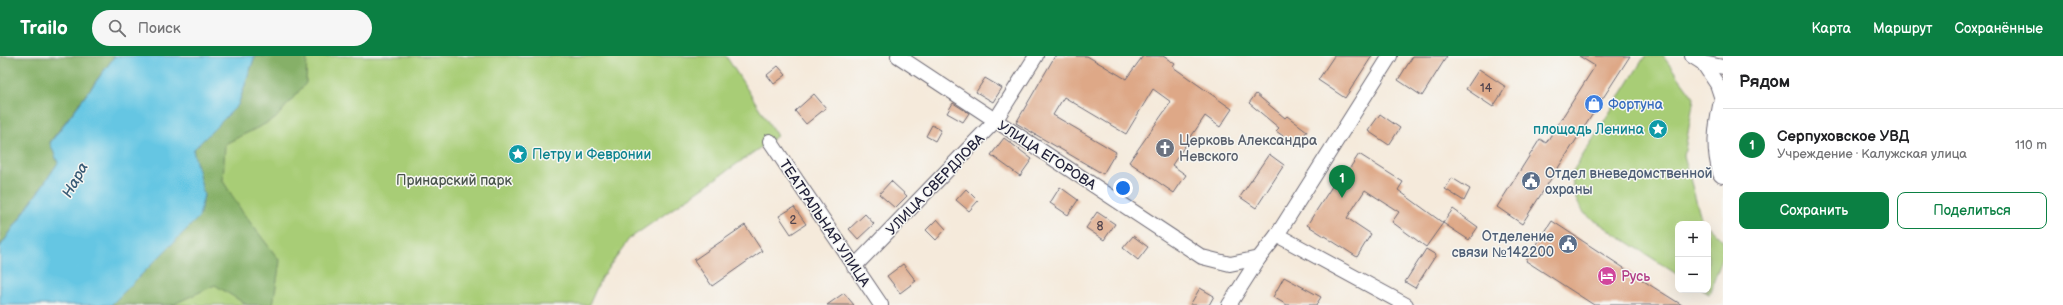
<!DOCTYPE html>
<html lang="ru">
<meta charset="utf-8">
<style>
:root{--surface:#fff;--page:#f6f6f6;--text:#202124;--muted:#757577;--line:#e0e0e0;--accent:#0b8043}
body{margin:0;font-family:"Balsamiq Sans",sans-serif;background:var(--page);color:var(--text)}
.controls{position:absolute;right:12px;bottom:12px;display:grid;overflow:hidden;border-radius:8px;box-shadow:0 4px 16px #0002}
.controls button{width:36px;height:36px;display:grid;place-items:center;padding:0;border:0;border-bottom:1px solid var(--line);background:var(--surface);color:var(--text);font:20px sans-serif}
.you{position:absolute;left:1123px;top:132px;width:14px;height:14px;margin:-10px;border:3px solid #fff;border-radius:50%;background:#1a73e8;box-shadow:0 0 0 6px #1a73e833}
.badge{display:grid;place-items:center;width:26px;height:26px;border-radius:50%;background:var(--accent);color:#fff;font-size:13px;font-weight:700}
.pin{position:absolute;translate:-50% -33px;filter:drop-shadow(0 1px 2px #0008)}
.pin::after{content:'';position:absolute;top:21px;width:14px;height:12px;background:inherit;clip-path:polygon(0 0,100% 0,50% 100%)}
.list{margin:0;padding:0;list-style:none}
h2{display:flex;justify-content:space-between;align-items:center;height:52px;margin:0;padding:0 16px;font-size:17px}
h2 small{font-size:13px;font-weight:400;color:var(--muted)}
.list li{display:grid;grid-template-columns:26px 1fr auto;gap:12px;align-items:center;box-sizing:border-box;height:72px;padding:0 16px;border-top:1px solid var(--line)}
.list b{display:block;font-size:15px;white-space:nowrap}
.list p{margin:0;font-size:13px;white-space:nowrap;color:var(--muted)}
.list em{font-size:13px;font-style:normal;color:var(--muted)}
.actions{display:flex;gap:8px;padding:12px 16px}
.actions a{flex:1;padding:9px 0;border:1px solid var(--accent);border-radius:8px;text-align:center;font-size:14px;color:var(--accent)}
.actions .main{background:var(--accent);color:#fff}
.icon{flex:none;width:22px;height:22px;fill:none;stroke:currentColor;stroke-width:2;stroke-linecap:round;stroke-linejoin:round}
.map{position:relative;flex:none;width:1723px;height:249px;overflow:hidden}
header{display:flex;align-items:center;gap:24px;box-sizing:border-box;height:56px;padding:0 20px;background:var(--accent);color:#fff}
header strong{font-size:19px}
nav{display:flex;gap:22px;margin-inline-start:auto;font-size:14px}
.search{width:280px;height:36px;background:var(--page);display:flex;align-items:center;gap:10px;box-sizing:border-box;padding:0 14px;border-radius:22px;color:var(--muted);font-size:15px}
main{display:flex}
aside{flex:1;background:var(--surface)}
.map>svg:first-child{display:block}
.green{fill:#a8cd76;stroke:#657858}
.forest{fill:#86b067;stroke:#546951}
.water{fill:#65c6e3;stroke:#44748f}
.building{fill:#dea887}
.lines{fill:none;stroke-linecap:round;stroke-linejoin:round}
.street-casing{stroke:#6c6873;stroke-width:16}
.secondary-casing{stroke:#6c6873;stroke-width:22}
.street{stroke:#fff;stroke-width:14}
.secondary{stroke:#fff;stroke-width:20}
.labels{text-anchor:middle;stroke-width:3;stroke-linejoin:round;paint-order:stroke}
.number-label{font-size:12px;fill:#51444e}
.shop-label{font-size:14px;fill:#366cbe;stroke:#f6f6f2;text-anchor:start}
.culture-label{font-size:14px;fill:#0d838f;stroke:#f6f6f2;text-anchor:end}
.worship-label{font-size:14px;fill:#5b616d;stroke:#f6f6f2;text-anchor:start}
.street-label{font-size:14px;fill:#22223b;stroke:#f6f6f2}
.service-label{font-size:14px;fill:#4e5e75;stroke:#f6f6f2;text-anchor:start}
.park-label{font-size:14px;fill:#4a554d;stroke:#f6f6f2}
.hotel-label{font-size:14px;fill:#b23c85;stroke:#f6f6f2;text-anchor:start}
.water-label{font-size:15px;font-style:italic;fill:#395b76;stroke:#f6f6f2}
</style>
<header>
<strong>Trailo</strong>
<div class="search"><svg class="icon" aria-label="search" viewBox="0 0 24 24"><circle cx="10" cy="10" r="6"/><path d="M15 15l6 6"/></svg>Поиск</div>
<nav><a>Карта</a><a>Маршрут</a><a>Сохранённые</a></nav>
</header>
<main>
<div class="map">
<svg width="1723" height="249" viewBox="0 0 1723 249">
<rect width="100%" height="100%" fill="#f6f6f2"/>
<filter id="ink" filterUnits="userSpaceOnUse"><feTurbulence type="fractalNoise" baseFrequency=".025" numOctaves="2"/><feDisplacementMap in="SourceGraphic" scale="8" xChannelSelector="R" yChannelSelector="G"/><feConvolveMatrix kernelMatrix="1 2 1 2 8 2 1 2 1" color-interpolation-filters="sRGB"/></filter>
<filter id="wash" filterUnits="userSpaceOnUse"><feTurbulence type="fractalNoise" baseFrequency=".012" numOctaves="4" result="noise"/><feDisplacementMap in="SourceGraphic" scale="16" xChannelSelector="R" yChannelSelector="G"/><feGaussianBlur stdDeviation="0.9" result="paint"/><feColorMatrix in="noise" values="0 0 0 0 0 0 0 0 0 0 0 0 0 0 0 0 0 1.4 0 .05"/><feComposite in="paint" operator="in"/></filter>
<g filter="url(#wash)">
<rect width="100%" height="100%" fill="#f5eadb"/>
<g class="green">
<path d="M255,0h471l51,80 -148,103 -28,39 -12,27h-457l76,-170 30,-30z"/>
<path d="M1645,0h18l31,42 -10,58 17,63 5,5h-28v51l-93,-61c-12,-17 -13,-22 -12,-43z"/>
<path d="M1708,170l15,15v15l-14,38 -7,-4h6z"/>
</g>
<g class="forest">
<path d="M0,0h115l-65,86 8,21 -58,84z"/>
<path d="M255,0h52l-1,27 -31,36 -50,25 -2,37 20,32 37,48 -7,44h-26l-32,-20 -43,20h-61l88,-88 5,-22 -12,-45 46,-45z"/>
</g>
<path class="water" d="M115,0h140l-17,49 -45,45 11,45 -5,22 -88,88h-111v-58l58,-84 -8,-20z"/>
<g id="blocks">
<g class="building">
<path d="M1055,0h32l39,23 17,-23h20l12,8 -2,3 59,42 -12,18 -15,-11 -33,49 14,10 -12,18 -45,-31 42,-60 -18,-13 -27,45 -62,-37 -11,18 63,37 -13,22 -87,-51z"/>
<path d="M1334,0h38l-27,42 -27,-18z"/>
<path d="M1413,0h34l-25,40 -24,-16z"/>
<path d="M1579,0h51l-108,168 -25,-17 43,-68 6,4 49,-77z"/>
<path d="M778,10l8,9 -12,9 -7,-9z"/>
<path d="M1479,13l27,18 -13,20 -27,-18z"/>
<path d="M985,22l17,10 -9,14 -17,-10z"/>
<path d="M814,38l12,14 -20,16 -11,-13z"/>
<path d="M1256,38l29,24 2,-2 20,15 -10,15 -21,-15 3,-3 -30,-25z"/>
<path d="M953,47l16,10 -6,9 -16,-9z"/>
<path d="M1380,58l20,14 -11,17 -21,-14z"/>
<path d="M932,69l9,5 -6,11 -9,-5z"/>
<path d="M1004,82l28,21 -12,17 -29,-21z"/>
<path d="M1269,98l15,11 -28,43 -16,-11z"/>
<path d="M1359,98l44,28 -5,8 45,33 -17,24 -34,-25 7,-10 -34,-22 -18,28 24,16 -14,23 -50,-32 35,-54 4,3z"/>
<path d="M1452,122l18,11 -6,12 -19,-12z"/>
<path d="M891,125l16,15 -12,12 -16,-14z"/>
<path d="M1060,131l18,13 -10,15 -18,-12z"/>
<path d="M966,133l12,12 -9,10 -13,-11z"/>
<path d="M794,151l12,17 -15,10 -12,-18z"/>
<path d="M1453,153l25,18 -9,13 -26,-17z"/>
<path d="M1097,156l18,12 -11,16 -18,-12z"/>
<path d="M865,158l9,10 -16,15 -9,-10z"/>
<path d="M937,163l9,10 -10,11 -10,-10z"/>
<path d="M1552,165l98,64 32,20h-88l-68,-44z"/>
<path d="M745,169l17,26 -50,35 -18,-26z"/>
<path d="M1133,180l15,11 -10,13 -15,-12z"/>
<path d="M1426,193l10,6 -21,33 -10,-6z"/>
<path d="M903,208l13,17 -16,12 -13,-17z"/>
<path d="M1284,221l37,20 -5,8h-29l-14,-8z"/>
<path d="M1200,232l14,8 -5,9h-19z"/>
<path d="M844,237l10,12h-27z"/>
</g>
</g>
</g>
<g filter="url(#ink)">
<use href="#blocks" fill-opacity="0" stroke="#6c6873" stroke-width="1"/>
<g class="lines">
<defs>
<g id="street">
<path d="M898,0l304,201 28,7 29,-6 18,-23 113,-179"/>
<path d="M1692,0l11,7 20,4"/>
<path d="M1703,7l14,21 6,18"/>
<path d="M770,85l111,164"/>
<path d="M1277,179l129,70"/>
<path d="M854,211l141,-146 41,-65"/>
<path d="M1229,249l30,-47"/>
</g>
<path id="secondary" d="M1723,50c-5,25 -7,42 0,67"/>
</defs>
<use href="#street" class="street-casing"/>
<use href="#secondary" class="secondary-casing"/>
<use href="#street" class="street"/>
<use href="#secondary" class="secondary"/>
</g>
</g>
<defs>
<symbol id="shop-disc" viewBox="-11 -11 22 22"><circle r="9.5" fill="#3f7fe0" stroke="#f6f6f2"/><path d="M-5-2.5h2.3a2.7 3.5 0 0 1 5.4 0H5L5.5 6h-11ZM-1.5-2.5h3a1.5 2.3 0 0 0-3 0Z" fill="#fff"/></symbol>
<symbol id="sight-disc" viewBox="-11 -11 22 22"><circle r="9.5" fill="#0f9aa8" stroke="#f6f6f2"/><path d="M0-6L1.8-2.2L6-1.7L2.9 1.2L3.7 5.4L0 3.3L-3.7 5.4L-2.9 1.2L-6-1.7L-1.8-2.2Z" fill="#fff"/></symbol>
<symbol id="church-disc" viewBox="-11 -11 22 22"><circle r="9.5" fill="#6b7280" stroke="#f6f6f2"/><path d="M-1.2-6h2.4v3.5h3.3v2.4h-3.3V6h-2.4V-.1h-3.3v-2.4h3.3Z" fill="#fff"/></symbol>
<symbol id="civic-disc" viewBox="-11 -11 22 22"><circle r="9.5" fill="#5c6f8a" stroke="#f6f6f2"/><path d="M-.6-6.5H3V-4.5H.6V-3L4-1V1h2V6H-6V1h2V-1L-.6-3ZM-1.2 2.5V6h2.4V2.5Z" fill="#fff"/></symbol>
<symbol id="hotel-disc" viewBox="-11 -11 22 22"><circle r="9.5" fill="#d1479c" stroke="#f6f6f2"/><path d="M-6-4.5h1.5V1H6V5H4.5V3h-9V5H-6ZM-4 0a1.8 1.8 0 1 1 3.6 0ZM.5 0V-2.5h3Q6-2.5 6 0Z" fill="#fff"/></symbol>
</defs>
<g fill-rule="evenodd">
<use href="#shop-disc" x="1583" y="37" width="22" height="22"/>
<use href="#sight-disc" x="1647" y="62" width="22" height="22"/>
<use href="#church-disc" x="1154" y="81" width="22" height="22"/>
<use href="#sight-disc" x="507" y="87" width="22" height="22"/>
<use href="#civic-disc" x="1520" y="114" width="22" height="22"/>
<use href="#civic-disc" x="1557" y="177" width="22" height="22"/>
<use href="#hotel-disc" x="1596" y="209" width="22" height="22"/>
</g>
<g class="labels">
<g class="number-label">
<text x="1486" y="36">14</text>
<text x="793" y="168">2</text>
<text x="1100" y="174">8</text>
</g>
<g class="shop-label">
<text x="1608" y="53">Фортуна</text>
</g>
<g class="culture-label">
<text x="1644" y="78">площадь Ленина</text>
<text x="532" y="103" text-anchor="start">Петру и Февронии</text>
</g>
<g class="worship-label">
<text x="1179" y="89">Церковь Александра<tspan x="1179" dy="16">Невского</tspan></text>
</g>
<g class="street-label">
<text transform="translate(1047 99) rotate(33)" y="5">УЛИЦА ЕГОРОВА</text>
<text transform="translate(935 128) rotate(-46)" y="5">УЛИЦА СВЕРДЛОВА</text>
<text transform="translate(825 167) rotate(56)" y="5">ТЕАТРАЛЬНАЯ УЛИЦА</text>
</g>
<g class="service-label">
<text x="1545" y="122">Отдел вневедомственной<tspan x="1545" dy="16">охраны</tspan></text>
<text x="1554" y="185" text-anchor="end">Отделение<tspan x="1554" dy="16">связи №142200</tspan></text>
</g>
<g class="park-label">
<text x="454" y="129">Принарский парк</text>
</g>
<g class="hotel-label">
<text x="1621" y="225">Русь</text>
</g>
<g class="water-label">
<text transform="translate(75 124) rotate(-61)" y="5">Нара</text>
</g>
</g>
</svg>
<div class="controls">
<button>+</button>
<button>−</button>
</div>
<div class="you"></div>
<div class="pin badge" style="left:1342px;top:142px">1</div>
</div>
<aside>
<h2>Рядом<small></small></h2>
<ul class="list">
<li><span class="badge">1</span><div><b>Серпуховское УВД</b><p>Учреждение · Калужская улица</p></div><em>110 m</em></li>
</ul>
<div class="actions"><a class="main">Сохранить</a><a>Поделиться</a></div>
</aside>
</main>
